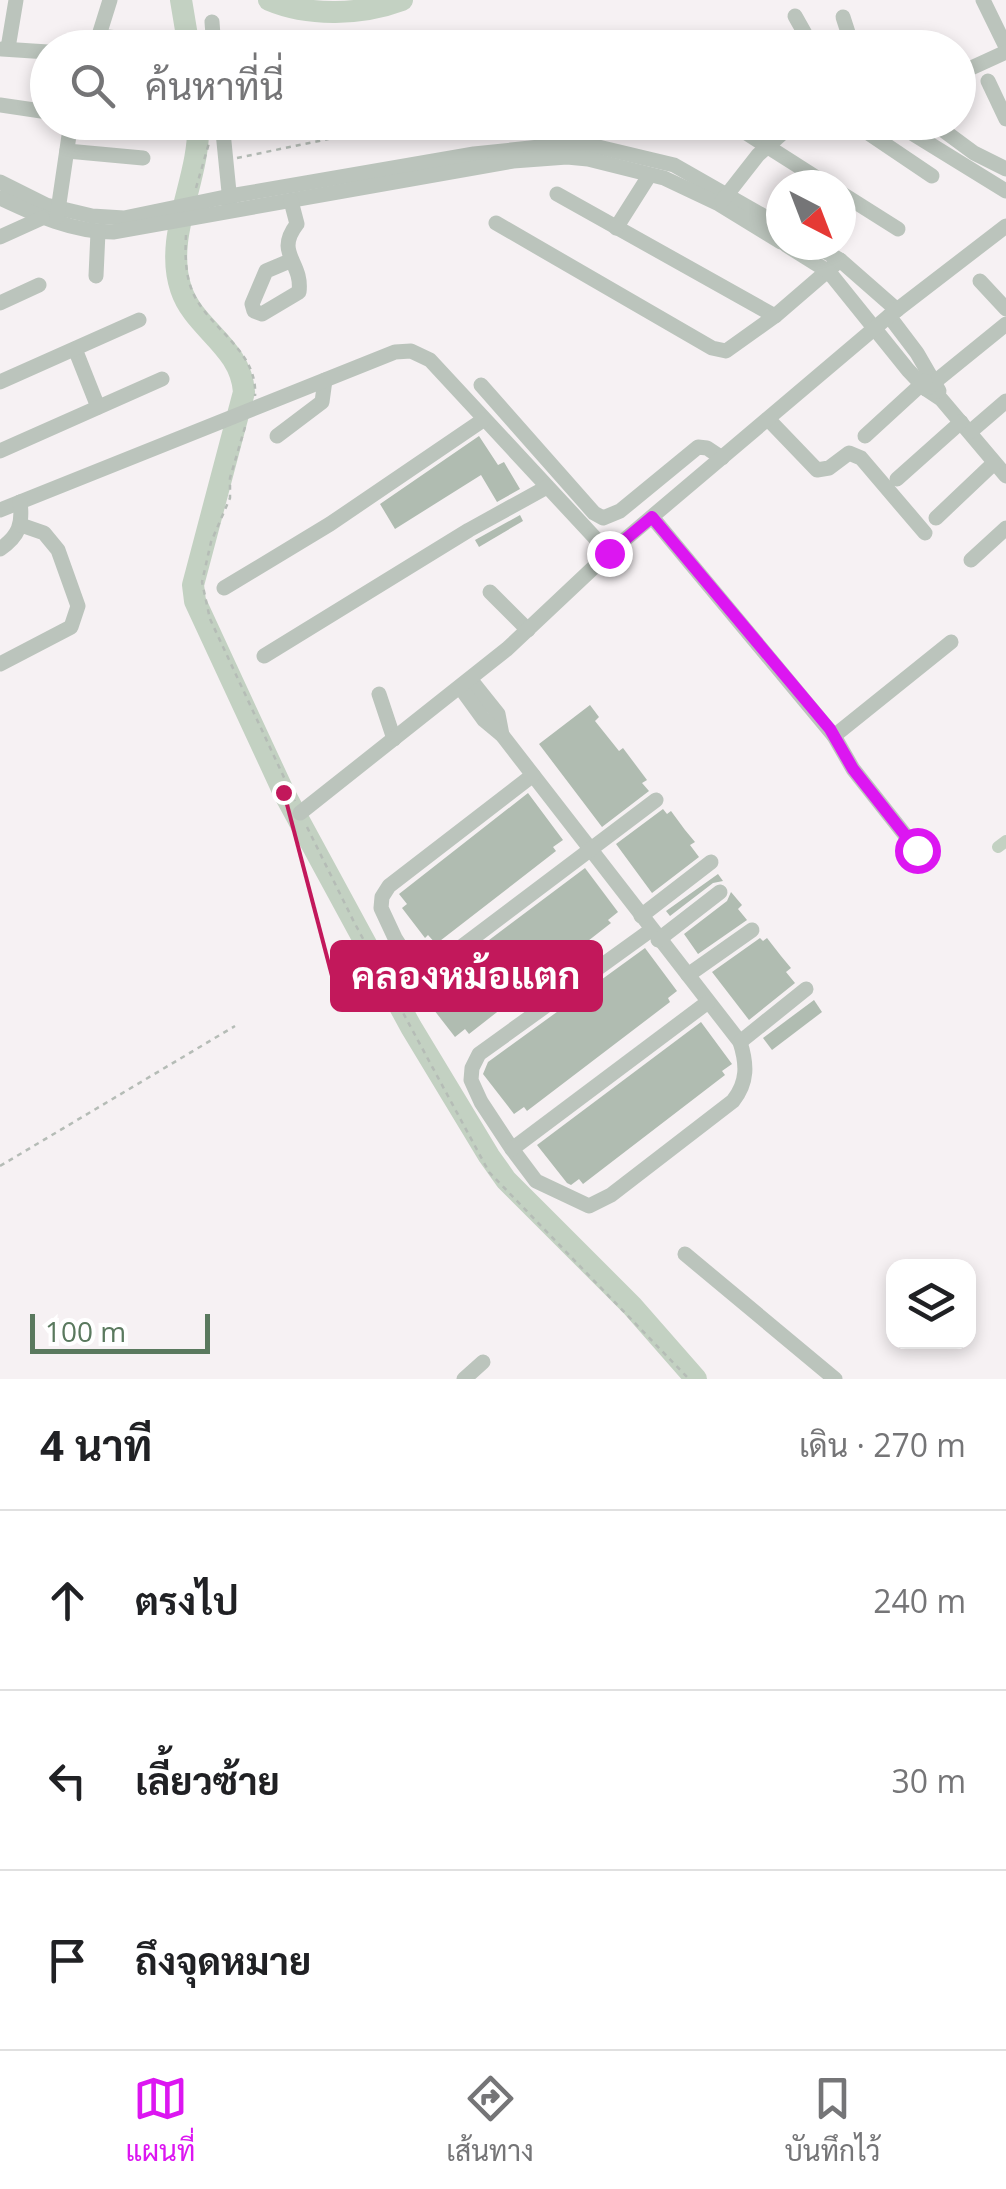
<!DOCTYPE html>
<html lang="th">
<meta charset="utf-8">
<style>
:root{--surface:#fff;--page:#f6f6f6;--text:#202124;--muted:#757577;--line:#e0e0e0;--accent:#dc16f1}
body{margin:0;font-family:"Open Sans",Sarabun,sans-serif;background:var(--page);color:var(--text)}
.controls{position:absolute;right:30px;bottom:30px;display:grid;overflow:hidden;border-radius:20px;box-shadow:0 5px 15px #0003}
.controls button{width:90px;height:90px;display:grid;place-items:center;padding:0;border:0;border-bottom:2px solid var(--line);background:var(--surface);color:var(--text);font:50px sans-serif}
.compass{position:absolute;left:766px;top:170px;width:90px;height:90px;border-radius:50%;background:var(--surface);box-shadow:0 5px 15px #0003;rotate:138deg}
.scale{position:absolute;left:30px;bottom:25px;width:180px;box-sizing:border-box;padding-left:10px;border:5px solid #5a795e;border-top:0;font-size:28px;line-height:35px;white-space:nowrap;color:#5a795e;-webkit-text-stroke:8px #fff;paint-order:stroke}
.stop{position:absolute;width:30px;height:30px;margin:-22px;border:8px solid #dc16f1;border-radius:50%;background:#fff}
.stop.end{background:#dc16f1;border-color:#fff;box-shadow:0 2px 10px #0008}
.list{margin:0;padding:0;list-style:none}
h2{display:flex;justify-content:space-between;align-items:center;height:130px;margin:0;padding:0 40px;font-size:42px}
h2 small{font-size:32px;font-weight:400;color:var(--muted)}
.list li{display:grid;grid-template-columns:65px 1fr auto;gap:30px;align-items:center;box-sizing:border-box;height:180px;padding:0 40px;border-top:2px solid var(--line)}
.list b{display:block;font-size:38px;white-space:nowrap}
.list em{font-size:32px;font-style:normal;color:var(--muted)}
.icon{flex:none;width:55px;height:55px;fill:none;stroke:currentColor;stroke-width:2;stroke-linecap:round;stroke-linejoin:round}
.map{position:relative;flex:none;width:1006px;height:1379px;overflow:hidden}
.search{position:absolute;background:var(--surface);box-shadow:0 5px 15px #0003;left:30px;right:30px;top:30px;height:110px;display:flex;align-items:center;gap:25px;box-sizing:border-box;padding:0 35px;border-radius:55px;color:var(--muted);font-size:38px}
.sheet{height:670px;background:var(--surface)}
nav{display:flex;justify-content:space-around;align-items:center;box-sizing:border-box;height:140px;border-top:2px solid var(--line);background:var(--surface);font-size:28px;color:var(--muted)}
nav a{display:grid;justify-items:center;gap:5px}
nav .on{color:var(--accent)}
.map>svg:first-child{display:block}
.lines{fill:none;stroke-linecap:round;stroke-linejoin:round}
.canal{stroke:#c3d1c2;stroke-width:12}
.river{stroke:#c3d1c2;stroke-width:22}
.building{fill:#b0bcb1}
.path{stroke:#b5bcb6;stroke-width:2.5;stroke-dasharray:5 5;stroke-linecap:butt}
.minor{stroke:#bbc4bc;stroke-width:15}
.route{stroke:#dc16f1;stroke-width:12}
.leader{fill:none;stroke:#c2185b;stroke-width:4}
.callout-dot{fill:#c2185b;stroke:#fff;stroke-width:4}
.callout{fill:#c2185b;stroke:#c2185b;stroke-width:4}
.callout-label{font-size:38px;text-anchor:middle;font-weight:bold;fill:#fff}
</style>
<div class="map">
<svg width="1006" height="1379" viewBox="0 0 1006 1379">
<rect width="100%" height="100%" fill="#f6f1f3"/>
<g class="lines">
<path class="canal" d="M998,847l8,-6"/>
<g class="river">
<path d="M181,0l8,48"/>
<path d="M269,0c40,17 93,15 133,0"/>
<path d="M198,122c3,56 -35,113 -17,167 13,40 60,57 63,103l-51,193 2,16 89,192 127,234 78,129 17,24 126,126 64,73"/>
</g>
</g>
<g class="building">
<path d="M479,436l19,29 6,-3 16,27 -23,13 -16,-27 -86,54 -15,-25z"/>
<path d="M520,515l3,6 -44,26 -4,-7z"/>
<path d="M590,705l9,12 -4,4 24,30 4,-3 24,32 -5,3 7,8 -47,36 -63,-83z"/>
<path d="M528,793l35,47 -10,7 3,4 -120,93 -8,-9 -3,3 -23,-30 5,-4 -8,-10z"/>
<path d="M663,809l4,5 4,-3 14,19 10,12 -5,3 9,12 -47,36 -36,-49z"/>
<path d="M585,868l33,44 -10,8 3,3 -142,111 -4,-5 -10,8 -35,-45z"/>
<path d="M718,874l5,7 -10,2 -43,33 -4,-5z"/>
<path d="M731,892l11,13 -4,4 9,11 -49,34 -14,-20 43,-33z"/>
<path d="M760,938l3,3 4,-3 14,18 10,12 -5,4 9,11 -46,37 -37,-48z"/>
<path d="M645,948l32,43 -9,7 2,4 -143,109 -3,-4 -10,7 -31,-40 5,-12z"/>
<path d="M814,1000l8,12 -50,38 -9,-12z"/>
<path d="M701,1022l31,42 -10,7 3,4 -142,109 -4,-5 -8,6 -4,-2 -30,-38z"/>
</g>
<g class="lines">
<g class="path">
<path d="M386,44l1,4"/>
<path d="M237,158l173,-36"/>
<path d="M196,188l13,-45"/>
<path d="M186,235c-1,21 -1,43 9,62 18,34 63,55 60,99"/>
<path d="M245,427l-15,51v20l-19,44 -9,40 8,37 85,182"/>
<path d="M307,827l47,95 135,250 200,207"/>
<path d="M0,1166l235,-140"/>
</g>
<g class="minor">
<path d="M983,0l23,47"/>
<path d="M795,16l18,32"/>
<path d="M843,17l10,31"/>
<path d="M212,22l2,26"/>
<path d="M99,36l47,5"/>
<path d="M8,48l8,-48"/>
<path d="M95,48l15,-48"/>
<path d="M2,49l46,3"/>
<path d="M958,74l48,-22"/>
<path d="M988,81l18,38"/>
<path d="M0,105l48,7"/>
<path d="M222,122l8,80"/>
<path d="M729,122l99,63"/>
<path d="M852,122l80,54"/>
<path d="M894,122l112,69"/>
<path d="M932,122l42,31 32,16"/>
<path d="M67,151l76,7"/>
<path d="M0,182l46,23 46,11 32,2 106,-22 244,-42 94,-10 22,1 84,20 107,61"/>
<path d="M841,193l57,36"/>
<path d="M557,194l218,122"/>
<path d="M0,198c36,17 73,34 113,34l400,-71 54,-4 21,2 76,19 55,26 62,38"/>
<path d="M291,201l6,23c-23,30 6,37 2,68l-37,22 -8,-3 -2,-7 14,-33 26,-11"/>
<path d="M722,201l36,-46 37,-33"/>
<path d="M57,217l14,-95"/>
<path d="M496,223l216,125 14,3 49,-35 65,-56"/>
<path d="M616,228l33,-52"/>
<path d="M0,237l42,-19"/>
<path d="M786,245l43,27 79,98 18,19 15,10 65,77"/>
<path d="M814,245l26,15 57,50"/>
<path d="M96,276l2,-44"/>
<path d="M980,281l26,28"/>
<path d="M0,303l39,-18"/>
<path d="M889,316l28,37 22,38"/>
<path d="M75,349l23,58"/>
<path d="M0,382l139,-62"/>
<path d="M481,385l113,128 9,5 17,-7 78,-64 9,1 15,10"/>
<path d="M926,389l80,-65"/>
<path d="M768,419l49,51 12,-2 20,-15 12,5 64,75"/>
<path d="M970,432l36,-31"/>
<path d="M277,436l45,-34 3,-22"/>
<path d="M865,436l60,-55"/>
<path d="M0,451l162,-72"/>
<path d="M897,479l64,-57"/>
<path d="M0,510l395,-158 16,-1 19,9 179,193 280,-237 117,-90"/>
<path d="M652,517l182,219 117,-94"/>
<path d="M936,518l58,-55"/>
<path d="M0,549c19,-13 23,-25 20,-47"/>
<path d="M971,560l35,-32"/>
<path d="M224,588l106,-64 153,-104"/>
<path d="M490,592l38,38"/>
<path d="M264,656l205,-126 78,-43"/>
<path d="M0,664l71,-37 7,-21 -20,-56 -14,-17 -23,-8"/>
<path d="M470,679l28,35 4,21"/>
<path d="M460,687l24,33 18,15 238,307c7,22 8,40 -7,59l-122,94 -22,11 -53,-25 -24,-32 -31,-47 -10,-22 1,-12 7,-14 172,-124"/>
<path d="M379,694l15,45"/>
<path d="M834,736l19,33 64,81"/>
<path d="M533,775l-144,111 -7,11 -1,11 14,30 16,25 10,5 15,-2 220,-166"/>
<path d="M300,813l207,-164 102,-96"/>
<path d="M641,916l70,-54"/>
<path d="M658,940l62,-48"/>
<path d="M688,975l64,-45"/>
<path d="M740,1042l66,-53"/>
<path d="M512,1149l196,-147"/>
<path d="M685,1254l150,125"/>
<path d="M464,1379l19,-17"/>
</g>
</g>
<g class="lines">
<path class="route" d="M609,553l43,-36 178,212 23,40 64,81"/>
</g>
<path class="leader" d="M284 793L332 976"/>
<circle class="callout-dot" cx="284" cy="793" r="10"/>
<rect class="callout" x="332" y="942" width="269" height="68" rx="10"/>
<g class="callout-label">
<text x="466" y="989">คลองหม้อแตก</text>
</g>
</svg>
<div class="controls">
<button><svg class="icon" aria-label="layers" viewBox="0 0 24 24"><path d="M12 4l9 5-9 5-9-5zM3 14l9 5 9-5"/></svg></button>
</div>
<svg class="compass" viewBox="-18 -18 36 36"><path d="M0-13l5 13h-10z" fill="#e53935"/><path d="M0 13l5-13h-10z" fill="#757577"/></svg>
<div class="scale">100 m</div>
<div class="stop" style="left:917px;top:850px"></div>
<div class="stop end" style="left:609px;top:553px"></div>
<div class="search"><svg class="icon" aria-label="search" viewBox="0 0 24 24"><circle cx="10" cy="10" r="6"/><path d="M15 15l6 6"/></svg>ค้นหาที่นี่</div>
</div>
<section class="sheet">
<h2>4 นาที<small>เดิน · 270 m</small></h2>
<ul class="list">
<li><svg class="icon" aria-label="ahead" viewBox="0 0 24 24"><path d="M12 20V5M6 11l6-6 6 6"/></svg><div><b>ตรงไป</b></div><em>240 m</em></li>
<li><svg class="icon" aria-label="left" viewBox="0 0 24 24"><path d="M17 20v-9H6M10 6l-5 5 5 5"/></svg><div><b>เลี้ยวซ้าย</b></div><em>30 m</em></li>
<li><svg class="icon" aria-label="arrive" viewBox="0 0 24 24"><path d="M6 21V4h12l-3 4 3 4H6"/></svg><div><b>ถึงจุดหมาย</b></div></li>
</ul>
</section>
<nav>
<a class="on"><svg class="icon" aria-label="map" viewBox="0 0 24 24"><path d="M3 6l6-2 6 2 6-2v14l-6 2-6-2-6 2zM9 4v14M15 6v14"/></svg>แผนที่</a>
<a><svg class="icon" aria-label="directions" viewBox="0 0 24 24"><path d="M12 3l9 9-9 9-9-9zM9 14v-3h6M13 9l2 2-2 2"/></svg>เส้นทาง</a>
<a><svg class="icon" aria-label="saved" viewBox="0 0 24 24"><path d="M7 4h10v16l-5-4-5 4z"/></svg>บันทึกไว้</a>
</nav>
